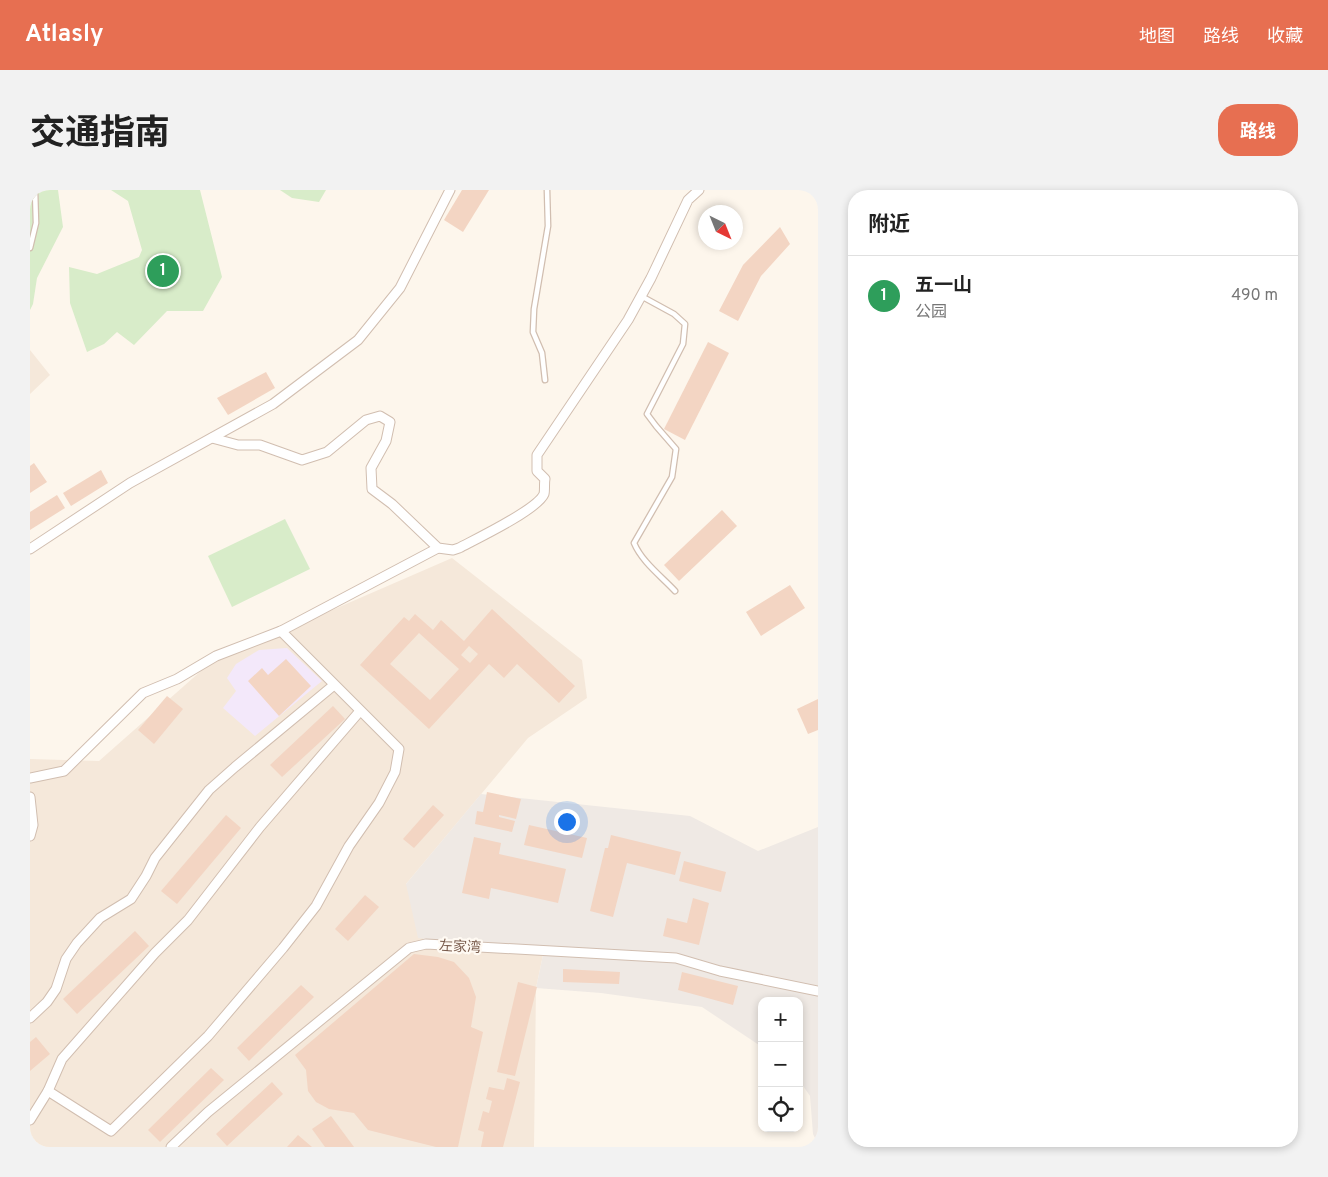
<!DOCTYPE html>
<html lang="zh">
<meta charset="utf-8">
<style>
:root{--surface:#fff;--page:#f2f2f2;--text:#222;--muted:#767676;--line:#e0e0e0;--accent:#e76f51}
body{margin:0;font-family:Overpass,"Noto Sans SC",sans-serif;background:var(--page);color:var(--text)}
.controls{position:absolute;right:15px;bottom:15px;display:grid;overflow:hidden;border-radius:10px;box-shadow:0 2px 8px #0003}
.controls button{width:45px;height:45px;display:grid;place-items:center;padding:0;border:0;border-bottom:1px solid var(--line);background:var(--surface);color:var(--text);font:25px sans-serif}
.compass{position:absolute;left:668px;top:15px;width:45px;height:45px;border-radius:50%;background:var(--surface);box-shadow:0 2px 8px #0003;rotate:137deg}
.you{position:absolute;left:536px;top:631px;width:18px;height:18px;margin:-12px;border:4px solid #fff;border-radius:50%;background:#1a73e8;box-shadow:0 0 0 8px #1a73e833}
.badge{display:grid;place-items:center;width:32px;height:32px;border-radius:50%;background:var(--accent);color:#fff;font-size:16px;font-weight:700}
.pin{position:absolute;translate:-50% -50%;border:2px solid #fff;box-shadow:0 1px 5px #0006}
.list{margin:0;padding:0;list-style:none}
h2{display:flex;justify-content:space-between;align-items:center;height:65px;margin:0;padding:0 20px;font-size:21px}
h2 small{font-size:16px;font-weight:400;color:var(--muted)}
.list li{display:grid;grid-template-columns:32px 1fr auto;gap:15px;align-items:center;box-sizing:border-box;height:80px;padding:0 20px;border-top:1px solid var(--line)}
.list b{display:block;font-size:19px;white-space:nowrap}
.list p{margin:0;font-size:16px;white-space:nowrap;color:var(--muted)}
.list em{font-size:16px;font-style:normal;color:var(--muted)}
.icon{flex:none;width:28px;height:28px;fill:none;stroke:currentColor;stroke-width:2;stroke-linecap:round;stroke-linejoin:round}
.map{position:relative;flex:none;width:788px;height:957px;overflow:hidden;border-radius:20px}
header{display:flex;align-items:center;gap:30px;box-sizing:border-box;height:70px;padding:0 25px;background:var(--accent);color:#fff}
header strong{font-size:24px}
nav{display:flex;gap:28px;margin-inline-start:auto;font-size:18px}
.intro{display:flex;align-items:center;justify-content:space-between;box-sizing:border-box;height:120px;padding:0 30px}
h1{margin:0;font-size:35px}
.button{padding:12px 22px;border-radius:20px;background:var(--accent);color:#fff;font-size:18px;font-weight:700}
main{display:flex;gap:30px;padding:0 30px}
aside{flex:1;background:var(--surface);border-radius:20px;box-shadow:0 2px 8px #0003}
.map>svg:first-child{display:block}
.residential{fill:#f5e8da}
.industrial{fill:#efe9e4}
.education{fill:#f3e8fa}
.green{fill:#d8ecc9}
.building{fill:#f3d5c3;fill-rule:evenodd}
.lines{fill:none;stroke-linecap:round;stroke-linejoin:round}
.service-casing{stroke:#d1beb0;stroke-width:7}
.minor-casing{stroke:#d1beb0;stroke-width:11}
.service{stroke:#fff;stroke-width:4.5}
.minor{stroke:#fff;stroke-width:9}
.labels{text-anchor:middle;stroke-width:4.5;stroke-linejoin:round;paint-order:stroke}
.street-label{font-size:14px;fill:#7a5c4d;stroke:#fffaf3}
</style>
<header>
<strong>Atlasly</strong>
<nav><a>地图</a><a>路线</a><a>收藏</a></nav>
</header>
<div class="intro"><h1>交通指南</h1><a class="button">路线</a></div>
<main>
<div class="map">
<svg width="788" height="957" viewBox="0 0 788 957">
<rect width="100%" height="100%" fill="#fdf6ec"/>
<g class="residential">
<path d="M0,160l20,25 -20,19z"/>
<path d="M422,368l130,102 5,38 -59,40 -122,146 137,71 -7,33 -2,159h-504v-388l69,2 111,-98z"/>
</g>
<path class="industrial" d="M451,604l209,22 68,35 60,-24v317l-5,-10 -3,-38 -11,-16v-79h-37v46l-60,-40 -101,-14 -65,-5 7,-33 -125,-17 -12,-54z"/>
<path class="education" d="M257,458l35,33 -67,55 -32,-28 13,-17 -9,-13 9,-14 23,-14z"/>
<g class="green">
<path d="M0,0h28l5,37 -26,51 -4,26 -3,6z"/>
<path d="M81,0h89l22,87 -19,34h-36l-33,34 -17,-13 -13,12 -17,8 -17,-49 -1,-36 28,7 42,-17 3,-7 -14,-49z"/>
<path d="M250,0h46l-7,12 -27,-4z"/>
<path d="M255,329l25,50 -78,38 -24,-51z"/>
</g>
<g class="building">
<path d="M432,0h27l-26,42 -19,-12z"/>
<path d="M750,37l10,17 -29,32 -23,45 -19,-10 24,-46z"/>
<path d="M678,152l21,11 -44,87 -21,-11z"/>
<path d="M236,182l9,16 -47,27 -11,-17z"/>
<path d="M4,273l13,19 -17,11v-27z"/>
<path d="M71,280l7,13 -37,23 -8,-13z"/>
<path d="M27,305l8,13 -35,22v-18z"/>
<path d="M692,320l15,16 -58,55 -15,-16z"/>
<path d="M760,395l15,23 -44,28 -15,-24z"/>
<path d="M462,419l83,77 -16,17 -42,-39 -13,14 -15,-14 -60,65 -69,-64 44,-48 5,4 6,-7 18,16 8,-10 23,21zM389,443l40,36 -29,31 -40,-36zM439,456l9,8 -8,9 -9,-8z"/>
<path d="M256,469l25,27 -32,30 -31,-35 14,-13 6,7z"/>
<path d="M137,506l16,13 -29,35 -16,-14z"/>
<path d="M788,509v31l-10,4 -11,-25z"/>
<path d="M303,516l12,13 -63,58 -12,-12z"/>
<path d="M457,602l34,7 -5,20 -17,-4v2l16,4 -3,11 -37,-8 2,-13 6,1z"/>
<path d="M403,615l11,10 -30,33 -11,-9z"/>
<path d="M196,625l15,13 -64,76 -16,-13z"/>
<path d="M499,635l58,13 -5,20 -58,-13z"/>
<path d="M581,645l70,17 -6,23 -48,-12 -14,54 -23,-6 15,-63h3z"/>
<path d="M444,647l27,6 -2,11 67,15 -8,34 -67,-15 -2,11 -27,-6z"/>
<path d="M654,671l42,11 -5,20 -42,-11z"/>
<path d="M335,705l14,12 -31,34 -13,-12z"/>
<path d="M663,708l16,5 -10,42 -36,-9 4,-18 20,5z"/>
<path d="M105,741l14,15 -72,68 -14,-15z"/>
<path d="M384,764l24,3 16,5 15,16 7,19 -5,30 12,5 -25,115h-22l-68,-17 -14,-17 -25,-4 -13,-7 -8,-11 -2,-21 -11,-15z"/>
<path d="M533,779l57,3 -1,12 -56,-2z"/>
<path d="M652,782l56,14 -5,19 -55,-15z"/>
<path d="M488,792l19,5 -22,89 -18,-4z"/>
<path d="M271,795l13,12 -65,64 -12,-13z"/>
<path d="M6,847l14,17 -20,17v-29z"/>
<path d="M181,878l13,12 -64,62 -12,-12z"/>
<path d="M477,888l13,4 -17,65h-22l3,-15 -6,-2 5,-19 6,2 3,-12 -6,-2 3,-12 15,3z"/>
<path d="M242,892l11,12 -56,52 -11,-12z"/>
<path d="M301,926l23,31h-29l-13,-18z"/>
<path d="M268,945l14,12h-25z"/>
</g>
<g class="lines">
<defs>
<g id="service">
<path d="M0,58l6,-25 -1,-33"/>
<path d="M611,106l33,18 11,10 -2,20 -36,70 9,12 20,23 -4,28 -38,66c8,19 27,33 41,48"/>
<path d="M515,190l-3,-27 -9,-21 1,-23 14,-83 -1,-36"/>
</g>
<g id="minor">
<path d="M182,248l26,7h22l42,15 25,-8 39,-32 14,-4 10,6 -4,19 -15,27 1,21 20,15 46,44 15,2 6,-2c17,-9 78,-38 85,-54 1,-4 0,-11 1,-15l-8,-8v-16l91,-135 23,-42 37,-78 11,-10"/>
<path d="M0,359l100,-66 143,-79 85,-64 42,-52 50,-98"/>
<path d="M0,588l34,-7 79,-78 34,-14 39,-23 65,-25 157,-83"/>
<path d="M0,607l3,28 -3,11"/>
<path d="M0,828l17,-16 9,-13 10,-30 11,-16 23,-25 31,-19 15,-23 9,-18 54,-68 26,-23 99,-82"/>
<path d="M18,901l63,40 97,-95 75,-88 33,-42 33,-60 30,-43 16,-31 4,-23 -118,-118"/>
<path d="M0,930l18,-29 14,-32 93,-106 33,-33 72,-93 100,-116"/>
<path d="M141,957l37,-35 201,-164 17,-4 250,14 44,13 98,20"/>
</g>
</defs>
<use href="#service" class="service-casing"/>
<use href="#minor" class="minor-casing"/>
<use href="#service" class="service"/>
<use href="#minor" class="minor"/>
</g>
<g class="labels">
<g class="street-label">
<text transform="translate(430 756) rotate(3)" y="5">左家湾</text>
</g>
</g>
</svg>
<div class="controls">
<button>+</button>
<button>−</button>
<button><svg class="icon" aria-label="locate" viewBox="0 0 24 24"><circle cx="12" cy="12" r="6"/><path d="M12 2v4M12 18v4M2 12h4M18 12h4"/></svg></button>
</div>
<svg class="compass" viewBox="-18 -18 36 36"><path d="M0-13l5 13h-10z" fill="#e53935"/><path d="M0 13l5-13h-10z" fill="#767676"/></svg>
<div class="you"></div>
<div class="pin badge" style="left:133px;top:81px;background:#2e9e5b">1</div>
</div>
<aside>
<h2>附近<small></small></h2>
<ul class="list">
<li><span class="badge" style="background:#2e9e5b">1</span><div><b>五一山</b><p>公园</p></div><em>490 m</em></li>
</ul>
</aside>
</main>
